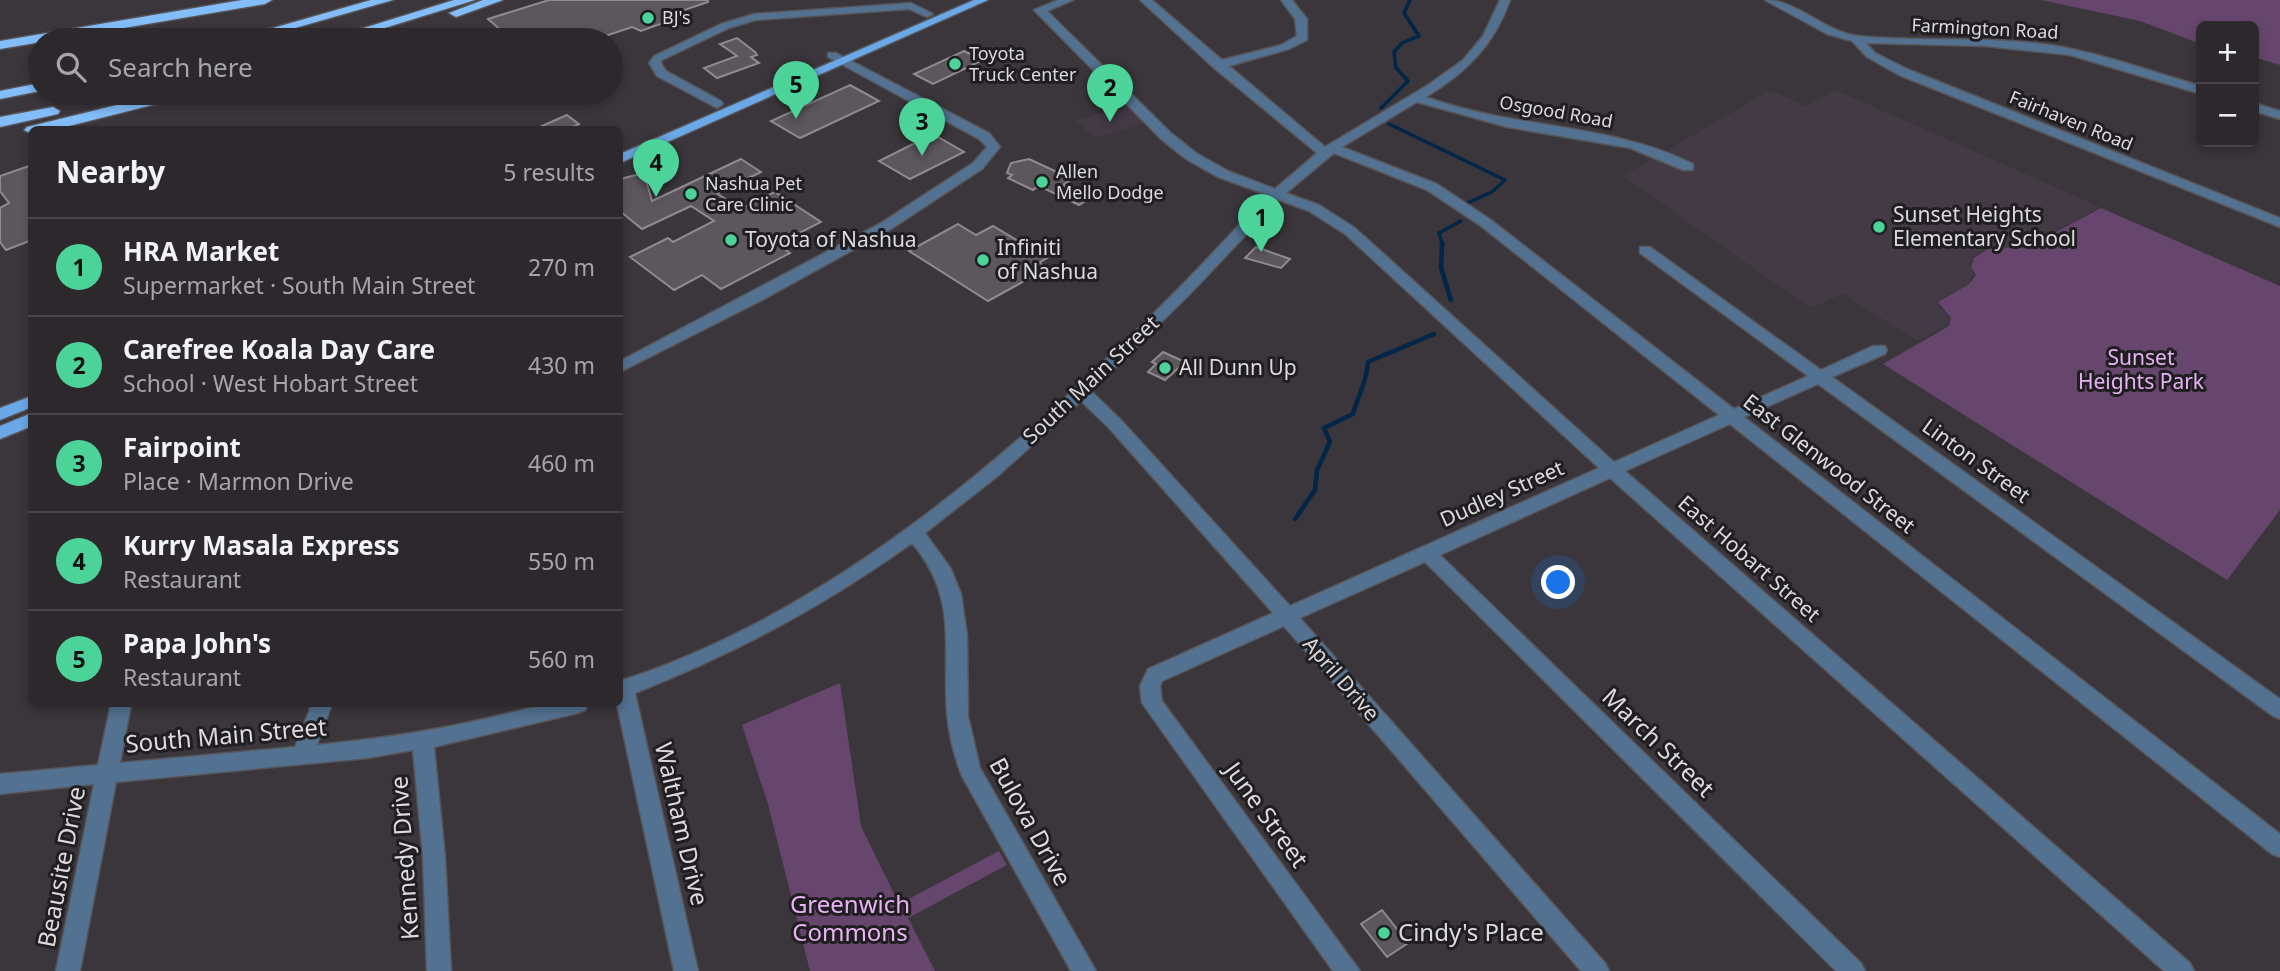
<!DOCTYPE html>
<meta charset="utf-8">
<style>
:root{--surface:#2c282c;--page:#343034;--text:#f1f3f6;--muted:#a6a6a9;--line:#484448;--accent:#4cd39a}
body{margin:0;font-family:"Noto Sans",sans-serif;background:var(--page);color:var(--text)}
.controls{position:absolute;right:21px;top:21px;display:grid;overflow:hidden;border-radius:10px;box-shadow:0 4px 10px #0003}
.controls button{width:63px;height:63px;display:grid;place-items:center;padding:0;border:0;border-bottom:2px solid var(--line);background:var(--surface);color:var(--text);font:35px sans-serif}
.you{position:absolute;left:1559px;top:583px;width:24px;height:24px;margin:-18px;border:5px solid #fff;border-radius:50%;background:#1a73e8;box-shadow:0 0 0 10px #1a73e833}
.badge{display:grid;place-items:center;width:46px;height:46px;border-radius:50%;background:var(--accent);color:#111;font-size:23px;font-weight:700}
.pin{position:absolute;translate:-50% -58px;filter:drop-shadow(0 2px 4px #0008)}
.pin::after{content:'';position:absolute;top:37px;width:24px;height:21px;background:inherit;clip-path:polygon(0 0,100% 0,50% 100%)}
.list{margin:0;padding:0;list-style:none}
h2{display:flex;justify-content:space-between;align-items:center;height:91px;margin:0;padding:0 28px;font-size:30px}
h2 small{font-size:23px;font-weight:400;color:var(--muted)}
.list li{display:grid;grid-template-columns:46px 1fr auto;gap:21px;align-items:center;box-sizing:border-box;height:98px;padding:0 28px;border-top:2px solid var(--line)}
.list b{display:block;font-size:26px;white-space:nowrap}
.list p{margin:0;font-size:23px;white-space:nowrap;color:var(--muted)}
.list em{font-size:23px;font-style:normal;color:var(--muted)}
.icon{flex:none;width:38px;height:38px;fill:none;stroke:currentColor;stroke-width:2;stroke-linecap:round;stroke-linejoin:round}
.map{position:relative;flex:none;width:2280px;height:971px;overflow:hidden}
.search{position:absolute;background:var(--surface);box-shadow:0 4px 10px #0003;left:28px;top:28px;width:595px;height:77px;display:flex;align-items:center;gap:18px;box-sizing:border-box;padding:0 24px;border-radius:38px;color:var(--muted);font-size:26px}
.panel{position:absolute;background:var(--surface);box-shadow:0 4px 10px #0003;left:28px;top:126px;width:595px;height:581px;border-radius:10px}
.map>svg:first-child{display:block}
.built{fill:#433a45}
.green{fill:#66466d}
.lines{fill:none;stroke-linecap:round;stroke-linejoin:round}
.stream-far1{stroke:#012647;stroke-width:3.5}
.stream{stroke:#012647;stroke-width:4.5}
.building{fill:#5c575d;stroke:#8f8a90;stroke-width:2}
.minor-casing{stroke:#575458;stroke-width:3}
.major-casing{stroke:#575458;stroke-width:3}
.highway-casing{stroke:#575458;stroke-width:3}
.minor{fill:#537190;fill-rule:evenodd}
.major{fill:#6aa8e8;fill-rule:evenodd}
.highway{fill:#83befb;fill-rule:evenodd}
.poi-dot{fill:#4cd39a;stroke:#201e21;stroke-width:2.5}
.labels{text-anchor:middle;stroke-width:6;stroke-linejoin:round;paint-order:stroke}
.far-poi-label{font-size:18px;fill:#dddadd;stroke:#201e21;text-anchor:start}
.far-street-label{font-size:18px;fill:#dddadd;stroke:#201e21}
.poi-label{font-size:21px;fill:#dddadd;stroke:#201e21;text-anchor:start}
.park-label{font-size:21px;fill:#e7b3f3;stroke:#201e21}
.street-label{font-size:21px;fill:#dddadd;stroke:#201e21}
.near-street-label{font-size:24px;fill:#dddadd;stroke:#201e21}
.near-park-label{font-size:24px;fill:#e7b3f3;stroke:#201e21}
.near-poi-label{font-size:24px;fill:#dddadd;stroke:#201e21;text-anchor:start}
</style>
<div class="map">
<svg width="2280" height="971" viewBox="0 0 2280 971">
<rect width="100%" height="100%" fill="#3a363b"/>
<g class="built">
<path d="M1770,90l36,16 30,-16 264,117 -75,41 -34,-2 -19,11 -2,10 4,8 -6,9 -31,17 11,17 -1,7 -30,16 -74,-47 -33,14 -187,-132z"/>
<path d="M1127,105l17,19 -50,14 -18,-18z"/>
</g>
<g class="green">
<path d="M2041,0h239v65l-26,-8v-31h-53v18l-61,-23z"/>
<path d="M2101,208l179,78v224l-53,70 -344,-216 66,-38 2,-8 -13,-16 31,-18 7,-9 -5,-8 3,-9 17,-11 35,1z"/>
<path d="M840,683l21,143 38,78 100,-53 8,14 -99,53 27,53h-125l-42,-167 -26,-79z"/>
</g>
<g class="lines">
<g class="stream-far1">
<path d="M1381,108l27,-27 -12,-13 -2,-16 8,-9 17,-7 -15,-23 6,-13"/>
<path d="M1389,124l116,56 -13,12 -25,11"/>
<path d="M1443,245l-4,-12 22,-12"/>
</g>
<g class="stream">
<path d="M1442,243l-1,25 10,32"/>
<path d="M1295,519l20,-29 2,-20 13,-28 -6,-14 29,-14c5,-19 14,-32 15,-52l66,-28"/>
</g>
</g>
<g class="building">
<path d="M549,0h159v2l-39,13 5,4 -33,12 -9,-4 -39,13h-81l-24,-21z"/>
<path d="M737,38l18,14 2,3 -6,2 8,6 -42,15 -13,-10 33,-12 -17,-12z"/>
<path d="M964,51l19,9 -50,24 -19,-10z"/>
<path d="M850,85l29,16 -79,37 -29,-17z"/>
<path d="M567,115l12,9 -12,6h-34z"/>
<path d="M933,134l31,18 -54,27 -31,-18z"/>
<path d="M741,159l20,13 -44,21 23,16 35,-17 46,30 -43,22 12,9 -69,36 -19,-14 -28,15 -44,-33 38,-19 5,4 41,-21 -23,-15 -49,23 -22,-18v-32l24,-6 8,28z"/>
<path d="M1029,159l43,20 -9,6 27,13 -11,7 -40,-19 -6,4 -25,-12 4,-3 -5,-2 4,-10z"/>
<path d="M32,165v75l-26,10 -6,-8v-34l9,-5 -9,-12v-15z"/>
<path d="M958,224l18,11 17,-9 54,32 -8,5 9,5 -60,33 -79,-50z"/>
<path d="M1256,247l34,12 -9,9 -36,-10z"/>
<path d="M1163,352l22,10 -20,18 -17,-8 8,-8 -4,-2z"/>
<path d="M1382,910l26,33 -21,14 -26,-33z"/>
</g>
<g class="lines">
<defs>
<g id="minor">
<path d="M1058,0h15l-26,11 124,122 25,20 32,18 47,18 42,-36 -103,-85 -74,-68h12l70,60 59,-15 16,-9 -2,-17 -14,-19h11l15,19v21l-18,9 -60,17 96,81 103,-62 35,-25 20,-24 17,-36h10c-16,45 -43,72 -84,97 88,32 185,26 267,67v6h-10l-53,-22 -123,-21 -90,-25 -75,45 95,37 54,36 243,189 74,-33 -168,-123v-6h10l171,123 52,-24h12l2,4 -2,4 -53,23 448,322v20l-7,-3 -455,-332 -74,33 536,417v23l-8,-3 -542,-430 -105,47 565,492 4,8h-30l-554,-493 -170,77 421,408 4,8h-29l-411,-409 -125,56 305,345 4,8h-28l-297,-345 -122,55 -2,5 2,15 198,270h-27l-191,-268 -2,-17 8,-17 125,-56 -164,-185 -28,-27 -82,74 -74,58 26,36 10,25 6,42 1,80 12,52 116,203h-25l-109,-195c-8,-20 -13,-41 -15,-63 -5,-66 12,-115 -35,-170 -90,64 -174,109 -277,150l63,278h-24l-57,-267h3v-23c217,-70 403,-236 560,-394 30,-30 58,-62 88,-92l-50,-18 -32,-18 -25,-20 -127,-129zM1334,153l93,37 54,36 238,189 -105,47 -259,-234 -36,-23 -33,-12zM1279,200l30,11 36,23 254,234 -309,138 -169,-186 -30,-29 98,-96z"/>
<path d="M1765,0c33,0 59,32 93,36 71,7 144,-2 214,13 44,9 87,25 129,37v8l-131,-39 -85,-9 -119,-3 9,10 32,16 373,149v9l-381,-152 -32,-18 -15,-16 -25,-7z"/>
<path d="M911,3l22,11 -6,3 -18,-8 -154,11 -26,8 -67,32 -1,3 5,8 55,30 2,3 -6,4 -60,-32 -8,-13 5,-7 67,-32 33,-10z"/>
<path d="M828,53h8l153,80 11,14 -18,22 -91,60 -127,70 -144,73v-11l261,-138 92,-60 14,-16 -8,-8 -151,-82z"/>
<path d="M2254,103l26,8v8l-26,-8z"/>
<path d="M111,704h20l-11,59 175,-16 17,-43h20l-15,41c48,-5 96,-11 144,-21 43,-8 83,-24 127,-20l-3,6 -7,3 -144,34 11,110 6,114h-24l-4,-114 -10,-107 -45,8 -252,24 -36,189h-24l38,-187 -94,10v-20l98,-9z"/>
</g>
<g id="major">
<path d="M974,0h14l-368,163v-9z"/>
<path d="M32,396v11l-32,13v-12z"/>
<path d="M32,413v13l-32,13v-13z"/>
</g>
<g id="highway">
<path d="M242,0h30l-7,4 -265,45v-8z"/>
<path d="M371,0h22l-140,40h-22z"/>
<path d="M454,0h21l-129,40h-21z"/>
<path d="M483,0h20l-47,17 -7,-4z"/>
<path d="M40,83v8l-40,8v-8z"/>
<path d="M166,93h24l-2,3 -135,34h-21v4l-8,-4 3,-3z"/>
<path d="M53,107l7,4 -2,3 -58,13v-10z"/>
</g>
</defs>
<use href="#minor" class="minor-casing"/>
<use href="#major" class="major-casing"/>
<use href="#highway" class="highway-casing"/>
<use href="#minor" class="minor"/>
<use href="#major" class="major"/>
<use href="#highway" class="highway"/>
</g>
<g class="poi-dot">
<circle cx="648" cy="18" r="7"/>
<circle cx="955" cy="64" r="7"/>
<circle cx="1042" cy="182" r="7"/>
<circle cx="691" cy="194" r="7"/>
<circle cx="1879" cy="227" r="7"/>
<circle cx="731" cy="240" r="7"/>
<circle cx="983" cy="260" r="7"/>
<circle cx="1165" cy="368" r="7"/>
<circle cx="1384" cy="933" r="7"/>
</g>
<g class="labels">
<g class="far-poi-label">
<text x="662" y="24">BJ's</text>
<text x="969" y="60">Toyota<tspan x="969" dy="21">Truck Center</tspan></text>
<text x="1056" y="178">Allen<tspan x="1056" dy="21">Mello Dodge</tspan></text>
<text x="705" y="190">Nashua Pet<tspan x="705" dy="21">Care Clinic</tspan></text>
</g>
<g class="far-street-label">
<text transform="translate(1985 29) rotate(3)" y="6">Farmington Road</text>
<text transform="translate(1556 112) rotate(10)" y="6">Osgood Road</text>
<text transform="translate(2071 121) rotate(22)" y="6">Fairhaven Road</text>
</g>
<g class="poi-label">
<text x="1893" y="222">Sunset Heights<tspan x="1893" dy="24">Elementary School</tspan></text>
<text x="745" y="247">Toyota of Nashua</text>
<text x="997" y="255">Infiniti<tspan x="997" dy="24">of Nashua</tspan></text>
<text x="1179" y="375">All Dunn Up</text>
</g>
<g class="park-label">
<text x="2141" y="365">Sunset<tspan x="2141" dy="24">Heights Park</tspan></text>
</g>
<g class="street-label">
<text transform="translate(1091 380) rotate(-43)" y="7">South Main Street</text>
<text transform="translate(1976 461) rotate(36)" y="7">Linton Street</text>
<text transform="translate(1829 464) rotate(38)" y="7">East Glenwood Street</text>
<text transform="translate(1502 494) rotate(-24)" y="7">Dudley Street</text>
<text transform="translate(1749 559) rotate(41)" y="7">East Hobart Street</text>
<text transform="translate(1341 679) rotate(49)" y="7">April Drive</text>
</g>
<g class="near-street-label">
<text transform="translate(226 736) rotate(-5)" y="8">South Main Street</text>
<text transform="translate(1658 743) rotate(44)" y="8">March Street</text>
<text transform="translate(1266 815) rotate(54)" y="8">June Street</text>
<text transform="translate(1030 822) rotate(61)" y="8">Bulova Drive</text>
<text transform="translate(681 824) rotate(77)" y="8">Waltham Drive</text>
<text transform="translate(405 858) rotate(-94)" y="8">Kennedy Drive</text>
<text transform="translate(62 867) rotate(-79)" y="8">Beausite Drive</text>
</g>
<g class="near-park-label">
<text x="850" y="913">Greenwich<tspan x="850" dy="28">Commons</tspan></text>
</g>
<g class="near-poi-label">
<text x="1398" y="941">Cindy's Place</text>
</g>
</g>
</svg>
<div class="controls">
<button>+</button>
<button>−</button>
</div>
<div class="you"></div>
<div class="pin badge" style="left:1261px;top:252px">1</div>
<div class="pin badge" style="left:1110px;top:122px">2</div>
<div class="pin badge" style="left:922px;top:156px">3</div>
<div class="pin badge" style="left:656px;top:197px">4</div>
<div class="pin badge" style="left:796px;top:119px">5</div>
<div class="search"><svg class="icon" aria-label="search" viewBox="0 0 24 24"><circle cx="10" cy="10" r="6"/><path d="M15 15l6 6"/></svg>Search here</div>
<section class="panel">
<h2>Nearby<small>5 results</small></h2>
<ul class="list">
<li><span class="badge">1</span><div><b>HRA Market</b><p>Supermarket · South Main Street</p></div><em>270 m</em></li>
<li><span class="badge">2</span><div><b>Carefree Koala Day Care</b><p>School · West Hobart Street</p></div><em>430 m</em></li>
<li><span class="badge">3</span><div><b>Fairpoint</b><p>Place · Marmon Drive</p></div><em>460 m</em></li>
<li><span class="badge">4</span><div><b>Kurry Masala Express</b><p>Restaurant</p></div><em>550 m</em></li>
<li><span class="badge">5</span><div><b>Papa John's</b><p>Restaurant</p></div><em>560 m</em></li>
</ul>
</section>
</div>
